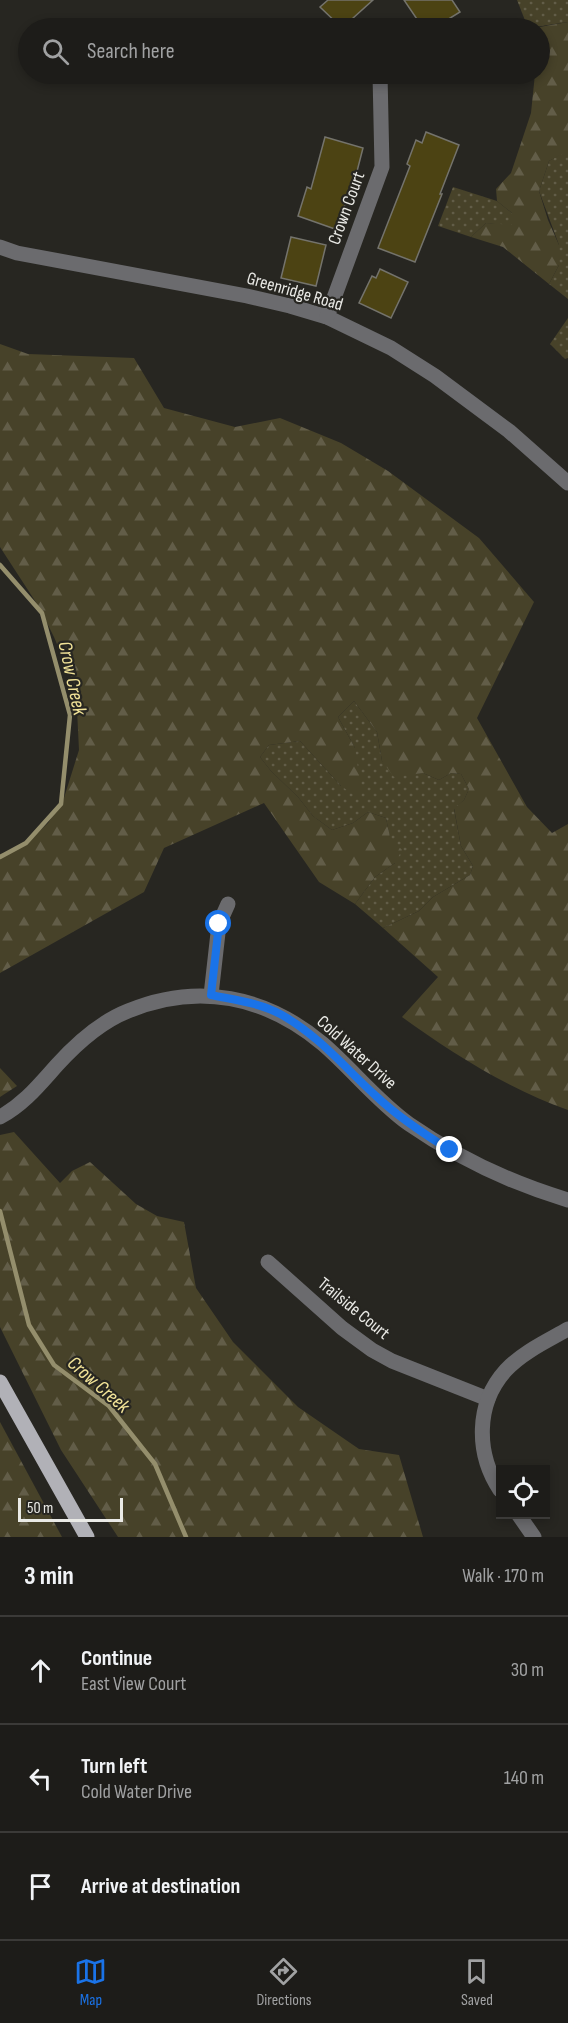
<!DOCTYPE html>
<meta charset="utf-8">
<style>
:root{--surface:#1d1c19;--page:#2a2926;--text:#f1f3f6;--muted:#a0a1a2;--line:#3b3a38;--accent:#1a73e8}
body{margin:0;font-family:"Sofia Sans Condensed",sans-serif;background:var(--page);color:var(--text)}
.controls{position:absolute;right:18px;bottom:18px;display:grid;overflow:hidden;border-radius:0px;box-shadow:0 3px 9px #0003}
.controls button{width:54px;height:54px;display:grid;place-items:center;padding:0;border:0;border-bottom:2px solid var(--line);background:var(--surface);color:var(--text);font:30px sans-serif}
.scale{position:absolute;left:18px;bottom:15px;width:105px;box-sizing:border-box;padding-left:6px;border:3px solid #eaeae6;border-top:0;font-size:16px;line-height:21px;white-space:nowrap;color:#eaeae6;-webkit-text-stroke:4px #272621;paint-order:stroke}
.stop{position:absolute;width:18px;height:18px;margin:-14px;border:4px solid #1a73e8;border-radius:50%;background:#fff}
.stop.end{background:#1a73e8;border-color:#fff;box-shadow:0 2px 6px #0008}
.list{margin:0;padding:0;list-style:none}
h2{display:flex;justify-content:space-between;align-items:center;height:78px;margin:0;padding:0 24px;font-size:26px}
h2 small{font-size:20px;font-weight:400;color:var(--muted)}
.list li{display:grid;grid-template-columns:39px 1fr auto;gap:18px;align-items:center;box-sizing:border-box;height:108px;padding:0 24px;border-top:2px solid var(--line)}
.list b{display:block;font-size:22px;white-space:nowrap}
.list p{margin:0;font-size:20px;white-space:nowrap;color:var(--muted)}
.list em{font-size:20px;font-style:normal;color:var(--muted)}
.icon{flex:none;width:33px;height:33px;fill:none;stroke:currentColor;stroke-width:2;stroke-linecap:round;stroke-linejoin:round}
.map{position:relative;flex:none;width:568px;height:1537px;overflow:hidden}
.search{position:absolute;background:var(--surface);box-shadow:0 3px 9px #0003;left:18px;right:18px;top:18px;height:66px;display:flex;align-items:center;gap:15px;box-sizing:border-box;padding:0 21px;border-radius:33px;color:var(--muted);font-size:22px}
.sheet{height:402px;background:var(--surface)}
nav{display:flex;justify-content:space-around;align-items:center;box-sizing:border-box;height:84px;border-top:2px solid var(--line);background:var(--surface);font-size:16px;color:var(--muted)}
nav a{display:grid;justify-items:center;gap:3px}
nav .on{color:var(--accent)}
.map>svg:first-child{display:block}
.grass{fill:url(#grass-dots)}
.forest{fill:url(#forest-firs)}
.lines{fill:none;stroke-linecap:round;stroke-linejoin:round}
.stream{stroke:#948e6c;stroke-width:4.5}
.building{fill:#4c4313;stroke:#74736c;stroke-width:1.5}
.minor{stroke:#6b6b6e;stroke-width:15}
.major{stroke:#b1b1b7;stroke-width:15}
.route{stroke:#1a73e8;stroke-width:8}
.labels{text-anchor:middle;stroke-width:4.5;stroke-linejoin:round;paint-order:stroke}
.street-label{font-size:18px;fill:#eaeae6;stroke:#272621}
.water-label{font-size:20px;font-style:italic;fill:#f1e297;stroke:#272621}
</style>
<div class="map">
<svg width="568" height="1537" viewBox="0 0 568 1537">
<defs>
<pattern id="grass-dots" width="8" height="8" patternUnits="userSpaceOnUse" patternTransform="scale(1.5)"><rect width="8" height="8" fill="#474229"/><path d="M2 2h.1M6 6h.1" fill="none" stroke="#625d48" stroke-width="1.8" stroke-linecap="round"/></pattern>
<pattern id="forest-firs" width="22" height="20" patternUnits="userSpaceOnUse" patternTransform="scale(1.5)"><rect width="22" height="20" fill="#474229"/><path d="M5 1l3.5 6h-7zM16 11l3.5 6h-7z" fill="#625d48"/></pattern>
</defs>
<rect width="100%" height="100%" fill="#272621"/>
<g class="grass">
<path d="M517,0h51v22l-40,6z"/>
<path d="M566,151h2v148l-19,-15 10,-19v-20l-20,-54 10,-30z"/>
<path d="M453,187l44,14 15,12v13l-26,-3 -15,14 -33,-11z"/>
<path d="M568,318v40l-3,1 -15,-15z"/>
<path d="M354,701l23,31 5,29 26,13 15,-1 16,7 12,-7 10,1 8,15 -5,11 -10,9 7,37 12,20 -3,9 -37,22 -14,14 -36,17 -28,-24 20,-27 20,-14 -9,-45 -18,-6 -15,11 -21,7 -19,-14 -15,-19 -27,-26 -11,-14 9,-12 31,-4 41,45 14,-38 -17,-31z"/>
</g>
<g class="forest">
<path d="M568,22v129l-19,10 -10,30 9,29 11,25v20l-10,19 -46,-37 -32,-10 15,-14 26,2v-12l-15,-12 -1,-12 15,-16 20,-60 4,-39h5v-46h-6z"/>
<path d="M0,344l28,10 106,4 30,50 71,19 45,-9 61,25 47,28 91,67 55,64 -57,116 50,89 25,26 16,-9v286c-56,-19 -118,-58 -166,-93l36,-40 -55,-49 36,-17 14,-14 37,-22 3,-9 -12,-20 -7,-38 10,-8 5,-11 -8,-15 -10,-1 -12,7 -16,-7 -29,4 -12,-16 -5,-29 -23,-31 -16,16 17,31 6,40 -7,7 -13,-9 -41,-45 -31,4 -9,12 11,14 27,26 15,19 19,14 21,-7 15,-11 18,6 4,19 12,13 -7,13 -20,14 -20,27 -36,-22 -55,-79 -100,45 -20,44 -144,81v-119l14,-3 15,-10 19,-18 15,-22 16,-51 -3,-61 -22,-52 -15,-30 -39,-60z"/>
<path d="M0,1068l17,18 -17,11z"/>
<path d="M14,1132l46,51 12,-12 18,-9 46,42 21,12 27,6 12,66 37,54 65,65 61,42 40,6 24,82h-305l-57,-87 -61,-123v-192z"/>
<path d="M0,1422l62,115h-62z"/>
</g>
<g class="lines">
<g class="stream">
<path d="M0,565l42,48 28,102 -9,89 -35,39 -26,14"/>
<path d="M0,1211l29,114 25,40 55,41 46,58 31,73"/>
</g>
</g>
<g class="building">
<path d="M328,0h45l-31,28 -22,-21z"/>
<path d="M404,0h48l8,12 -26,16h-11z"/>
<path d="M426,132l33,13 -19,49h2l-27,68 -37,-14 32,-82 -3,-2 9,-24 6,3z"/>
<path d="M325,137l38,11 -9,35 -19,46 -37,-13 9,-29 4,2z"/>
<path d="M291,237l35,8 -10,41 -35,-8z"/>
<path d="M380,269l28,13 -17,36 -32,-15 13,-27 4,2z"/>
</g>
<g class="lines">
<g class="minor">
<path d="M0,247l17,6 230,43 43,10 37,11 64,31 44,28 74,55 59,52"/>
<path d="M327,317l55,-150 -2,-93"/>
<path d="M211,995l8,-71 9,-20"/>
<path d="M0,1117c24,-13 39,-32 57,-52 20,-22 43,-43 71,-54 70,-29 138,-15 195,33 30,26 54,57 86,80 49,34 102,59 159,76"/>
<path d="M268,1262l74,66 30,22 20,11 96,38"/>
<path d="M500,1490c-24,-36 -25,-86 6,-120 17,-18 41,-29 62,-41"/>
<path d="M518,1514l16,23"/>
</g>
<path class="major" d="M0,1382l87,155"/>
</g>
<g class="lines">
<path class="route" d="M219,924l-8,71c24,5 50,8 71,20 37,21 63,53 94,81 22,21 48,38 74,54"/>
</g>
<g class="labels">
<g class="street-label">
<text transform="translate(346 208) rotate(-70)" y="6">Crown Court</text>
<text transform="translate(295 291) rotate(16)" y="6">Greenridge Road</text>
<text transform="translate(357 1052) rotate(42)" y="6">Cold Water Drive</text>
<text transform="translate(354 1308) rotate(39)" y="6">Trailside Court</text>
</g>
<g class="water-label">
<text transform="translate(73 678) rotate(78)" y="7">Crow Creek</text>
<text transform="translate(99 1384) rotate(41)" y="7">Crow Creek</text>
</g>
</g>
</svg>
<div class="controls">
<button><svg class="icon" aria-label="locate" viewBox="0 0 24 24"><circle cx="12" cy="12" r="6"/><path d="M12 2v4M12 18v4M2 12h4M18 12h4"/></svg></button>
</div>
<div class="scale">50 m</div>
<div class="stop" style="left:219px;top:924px"></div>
<div class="stop end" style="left:450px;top:1150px"></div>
<div class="search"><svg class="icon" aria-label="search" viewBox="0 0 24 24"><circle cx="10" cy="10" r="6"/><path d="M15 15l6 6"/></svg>Search here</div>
</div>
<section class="sheet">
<h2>3 min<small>Walk · 170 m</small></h2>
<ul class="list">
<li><svg class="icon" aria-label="ahead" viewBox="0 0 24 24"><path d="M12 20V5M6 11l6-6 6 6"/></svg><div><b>Continue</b><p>East View Court</p></div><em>30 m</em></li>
<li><svg class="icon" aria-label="left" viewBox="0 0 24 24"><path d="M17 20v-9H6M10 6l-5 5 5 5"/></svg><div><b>Turn left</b><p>Cold Water Drive</p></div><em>140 m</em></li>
<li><svg class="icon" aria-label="arrive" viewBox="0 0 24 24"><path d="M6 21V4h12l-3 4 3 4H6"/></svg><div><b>Arrive at destination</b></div></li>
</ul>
</section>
<nav>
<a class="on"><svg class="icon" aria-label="map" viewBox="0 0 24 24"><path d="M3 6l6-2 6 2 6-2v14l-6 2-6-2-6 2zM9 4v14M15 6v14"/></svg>Map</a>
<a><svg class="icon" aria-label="directions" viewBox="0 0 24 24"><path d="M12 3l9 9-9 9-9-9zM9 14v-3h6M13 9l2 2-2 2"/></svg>Directions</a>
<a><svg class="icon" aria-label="saved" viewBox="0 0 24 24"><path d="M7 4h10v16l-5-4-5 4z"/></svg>Saved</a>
</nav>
